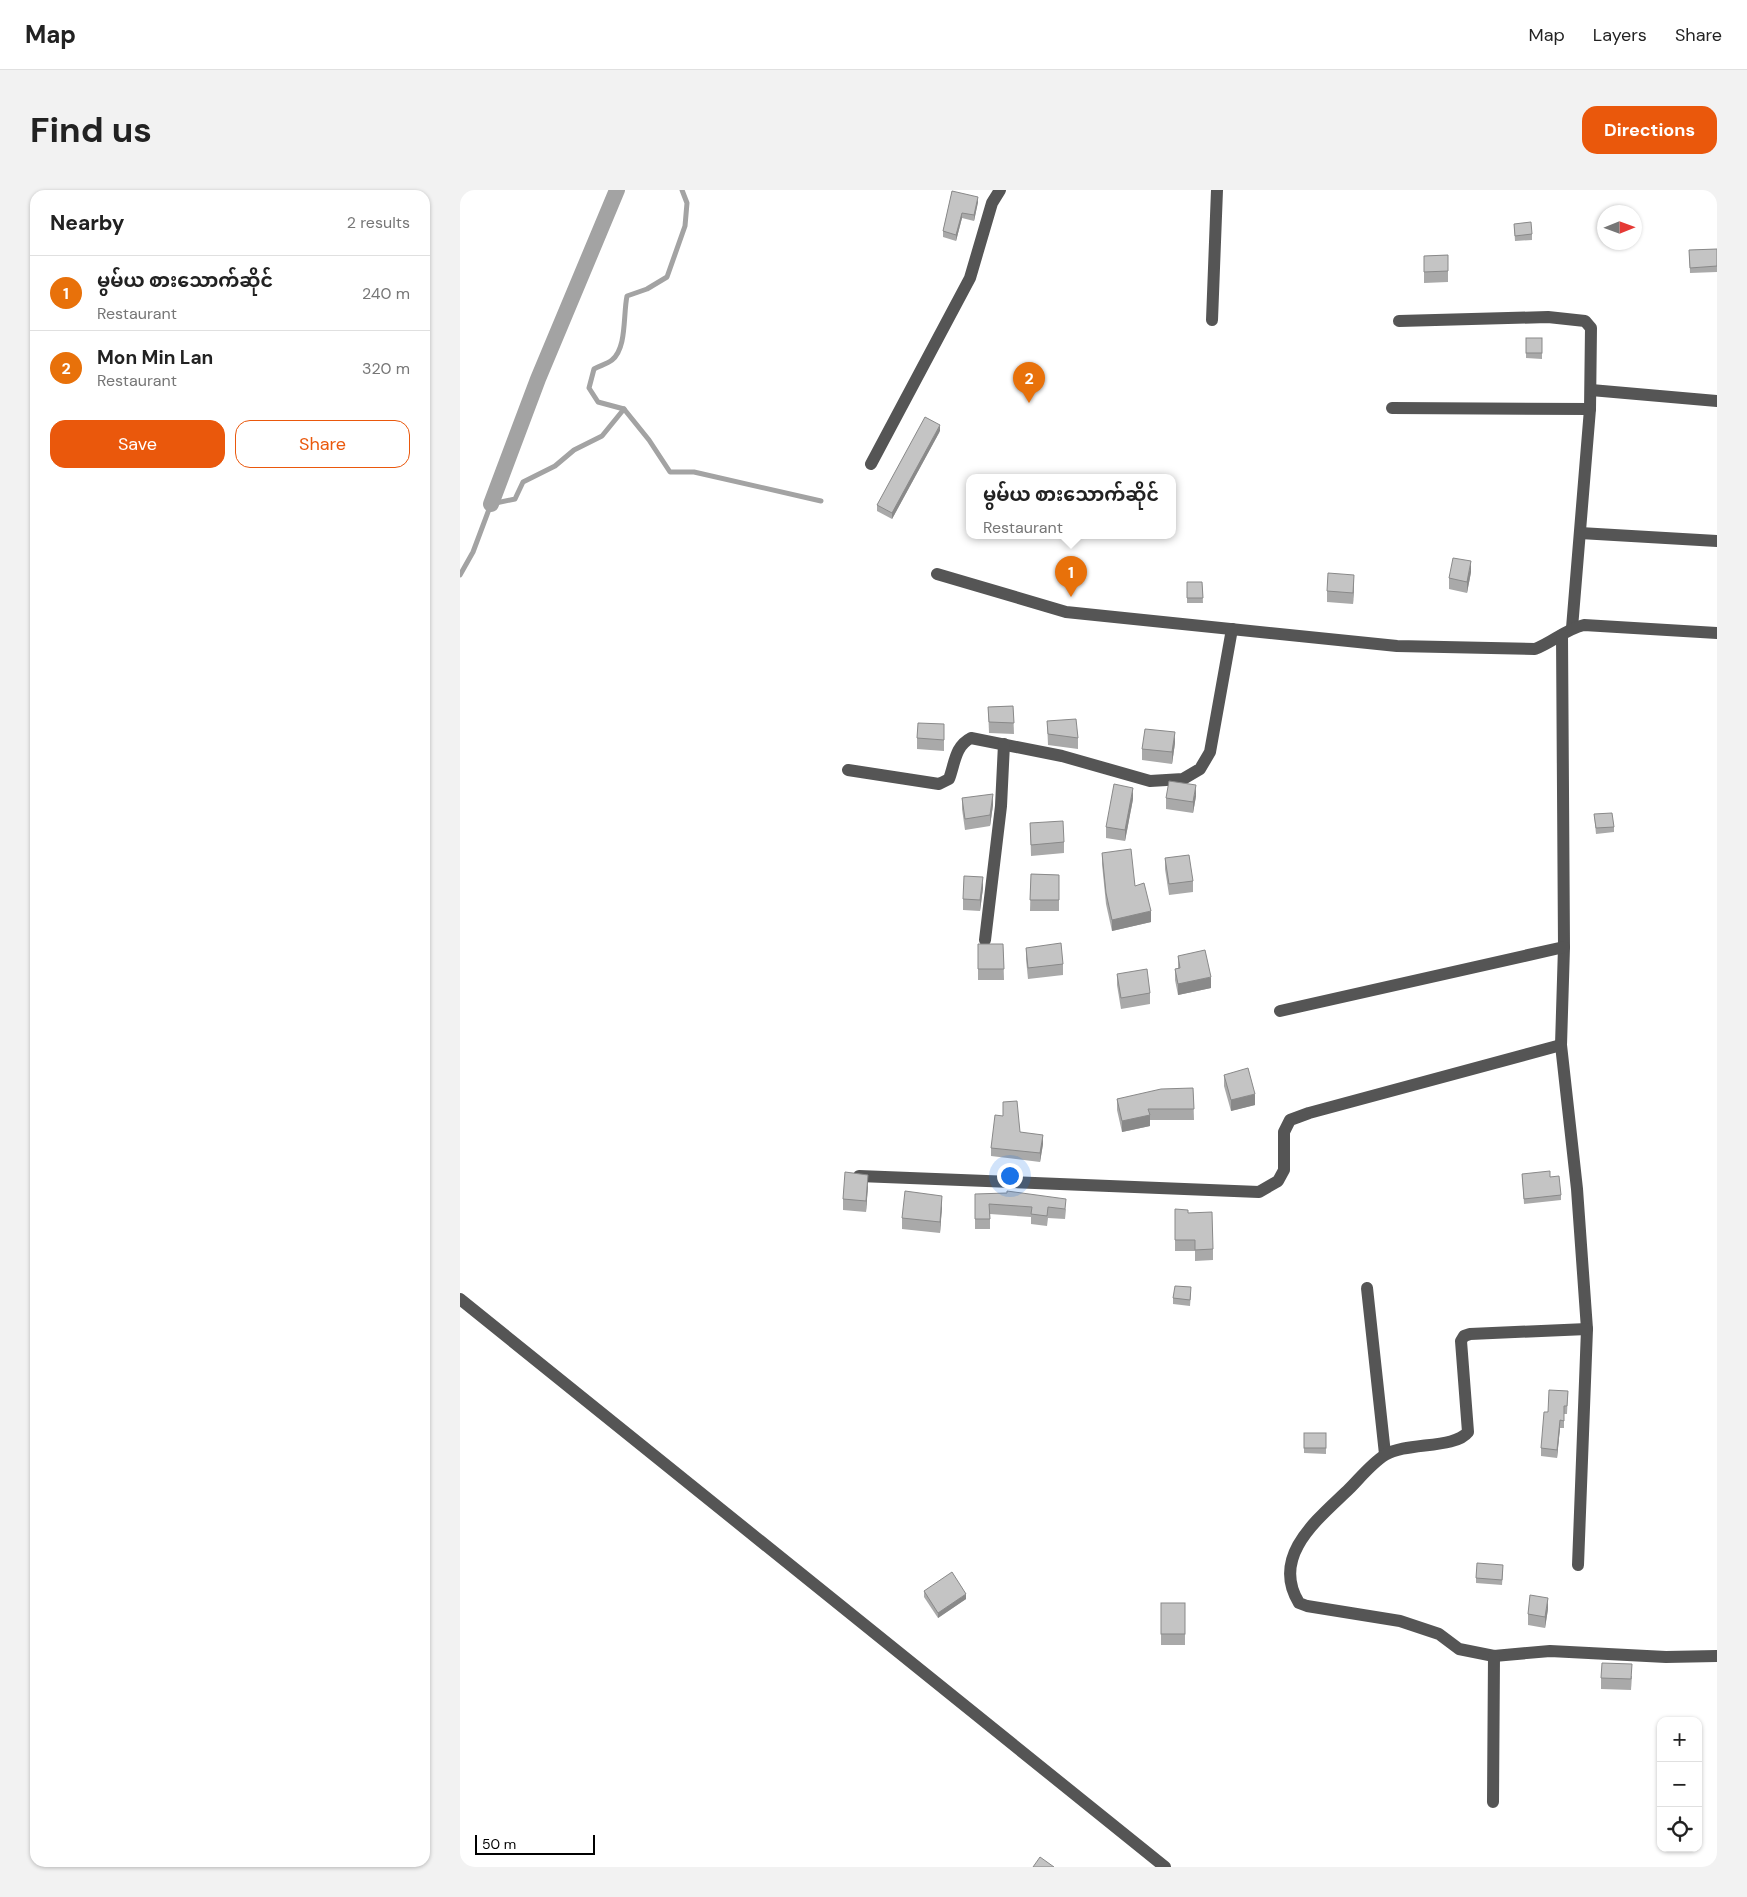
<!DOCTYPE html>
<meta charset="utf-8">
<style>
:root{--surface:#fff;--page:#f2f2f2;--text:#222;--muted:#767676;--line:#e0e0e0;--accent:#ea580c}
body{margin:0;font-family:"DM Sans","Noto Sans Myanmar",sans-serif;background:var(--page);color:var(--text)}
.controls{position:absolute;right:15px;bottom:15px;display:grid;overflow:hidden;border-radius:10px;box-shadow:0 1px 4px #0004}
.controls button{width:45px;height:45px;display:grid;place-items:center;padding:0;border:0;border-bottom:1px solid var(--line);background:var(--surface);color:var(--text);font:25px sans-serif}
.compass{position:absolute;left:1137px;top:15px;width:45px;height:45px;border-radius:50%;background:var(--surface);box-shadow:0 1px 4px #0004;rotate:89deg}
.scale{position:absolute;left:15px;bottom:12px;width:120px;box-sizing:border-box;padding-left:5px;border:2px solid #000;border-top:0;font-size:14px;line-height:18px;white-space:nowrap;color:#000;-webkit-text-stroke:4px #fff;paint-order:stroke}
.you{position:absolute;left:549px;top:985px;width:18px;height:18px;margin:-12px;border:4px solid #fff;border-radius:50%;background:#1a73e8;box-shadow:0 0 0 8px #1a73e833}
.badge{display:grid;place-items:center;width:32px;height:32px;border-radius:50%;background:var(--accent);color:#fff;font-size:16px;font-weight:700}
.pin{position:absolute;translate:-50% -41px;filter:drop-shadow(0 1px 2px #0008)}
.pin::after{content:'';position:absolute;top:26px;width:18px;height:15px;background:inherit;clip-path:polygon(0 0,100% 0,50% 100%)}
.popup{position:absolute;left:506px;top:284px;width:210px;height:65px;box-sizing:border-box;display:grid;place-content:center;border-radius:10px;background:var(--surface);filter:drop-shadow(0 1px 4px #0005);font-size:16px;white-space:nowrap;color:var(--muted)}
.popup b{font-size:19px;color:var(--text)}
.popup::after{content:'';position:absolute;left:50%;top:100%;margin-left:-10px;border:10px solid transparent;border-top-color:var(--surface)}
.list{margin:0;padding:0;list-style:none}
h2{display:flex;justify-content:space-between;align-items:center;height:65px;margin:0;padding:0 20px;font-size:21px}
h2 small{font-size:16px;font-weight:400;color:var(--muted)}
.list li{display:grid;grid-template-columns:32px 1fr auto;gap:15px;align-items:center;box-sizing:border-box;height:75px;padding:0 20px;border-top:1px solid var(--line)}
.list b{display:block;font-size:19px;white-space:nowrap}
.list p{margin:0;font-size:16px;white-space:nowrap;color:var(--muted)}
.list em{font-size:16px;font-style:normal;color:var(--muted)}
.actions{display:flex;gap:10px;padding:15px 20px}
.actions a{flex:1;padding:11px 0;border:1px solid var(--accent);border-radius:15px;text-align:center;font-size:18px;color:var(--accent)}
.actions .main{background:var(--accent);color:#fff}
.icon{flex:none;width:28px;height:28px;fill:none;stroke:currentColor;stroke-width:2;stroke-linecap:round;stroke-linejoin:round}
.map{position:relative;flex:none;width:1257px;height:1677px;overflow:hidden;border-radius:15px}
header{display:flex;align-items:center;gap:30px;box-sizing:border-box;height:70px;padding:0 25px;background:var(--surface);border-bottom:1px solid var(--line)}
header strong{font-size:24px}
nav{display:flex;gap:28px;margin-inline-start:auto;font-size:18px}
.intro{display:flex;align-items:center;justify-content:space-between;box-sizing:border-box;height:120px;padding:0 30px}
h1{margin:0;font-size:35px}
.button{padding:12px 22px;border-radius:15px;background:var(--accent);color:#fff;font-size:18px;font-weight:700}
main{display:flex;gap:30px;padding:0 30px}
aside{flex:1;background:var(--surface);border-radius:15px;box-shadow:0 1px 4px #0004}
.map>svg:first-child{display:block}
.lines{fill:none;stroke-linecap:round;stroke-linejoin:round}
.stream{stroke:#a3a3a3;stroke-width:5}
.canal{stroke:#a3a3a3;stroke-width:16}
.minor{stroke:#555;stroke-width:12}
.wall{fill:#a9a9a9}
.shaded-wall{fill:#898989}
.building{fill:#c4c4c4;stroke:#898989}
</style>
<header>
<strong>Map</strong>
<nav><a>Map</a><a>Layers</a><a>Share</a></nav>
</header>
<div class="intro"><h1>Find us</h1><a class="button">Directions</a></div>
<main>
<aside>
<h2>Nearby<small>2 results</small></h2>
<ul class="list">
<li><span class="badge" style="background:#e8710a">1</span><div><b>မွမ်ယ စားသောက်ဆိုင်</b><p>Restaurant</p></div><em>240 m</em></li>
<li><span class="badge" style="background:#e8710a">2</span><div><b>Mon Min Lan</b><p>Restaurant</p></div><em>320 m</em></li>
</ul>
<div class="actions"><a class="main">Save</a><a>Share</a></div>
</aside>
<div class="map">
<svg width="1257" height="1677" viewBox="0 0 1257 1677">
<rect width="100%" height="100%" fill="#fff"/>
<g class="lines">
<g class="stream">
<path d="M222,0l5,13 -2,23 -18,51 -20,12 -20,7c-4,19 0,52 -15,64 -5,4 -13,6 -18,9l-5,19 9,14 26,7 25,31 21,32h24l127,29"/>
<path d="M0,385l13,-23 18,-48 24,-5 8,-17 32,-16 19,-16 28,-14 22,-27"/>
</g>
<path class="canal" d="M31,314l47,-125 79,-189"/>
<g class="minor">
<path d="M752,130l5,-130"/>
<path d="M939,131l149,-4 37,4 6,7 -1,81 -18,219"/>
<path d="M1131,200l126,11"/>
<path d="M932,218l198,1"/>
<path d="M411,274l99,-186 22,-75 8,-13"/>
<path d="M1120,343l137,8"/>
<path d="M477,384l129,38 331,34 138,3c18,-7 31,-20 49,-24l133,8"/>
<path d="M1102,445l2,312 -3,98 16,144 10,140 -9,236"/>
<path d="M388,580l91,14 10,-5c6,-16 6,-33 22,-41l91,18 88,25 33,-2 17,-10 10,-17 22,-123"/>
<path d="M525,750l16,-134 3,-62"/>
<path d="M820,821l284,-64"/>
<path d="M399,986l400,16 19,-11 6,-11v-38l6,-12 19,-7 252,-68"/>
<path d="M907,1098l18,166"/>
<path d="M0,1109l705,568"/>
<path d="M1127,1139l-117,5 -6,2 -3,5 7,91c-13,17 -62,10 -83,23 -13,8 -25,23 -36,34 -31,30 -79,67 -50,114l8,3 93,15 39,13 20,15 35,7 56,-5 116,6 51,-1"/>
<path d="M1033,1612l1,-146"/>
</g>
</g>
<g class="wall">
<path d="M492,1l26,11 -4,19 -12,-3 -6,23 -13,-4v-6z"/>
<path d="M1054,34l18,10v6l-17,1z"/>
<path d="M1257,59v23l-27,1 -1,-23z"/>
<path d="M988,65v27l-24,1v-27z"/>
<path d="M1066,148h16v21l-16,-1z"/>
<path d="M480,241l-48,88 -15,-8v-6z"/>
<path d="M1011,382l-4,21 -18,-4v-11z"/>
<path d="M727,392h15l1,21h-16z"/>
<path d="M894,396l-1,18 -26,-2v-11z"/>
<path d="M553,516l1,28 -25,-1 -1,-26z"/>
<path d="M587,531l31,17v11l-30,-4z"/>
<path d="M484,545v16l-27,-2v-11z"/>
<path d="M715,553l-3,21 -30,-4v-11z"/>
<path d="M736,606l-3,17 -27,-4v-11z"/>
<path d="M502,608l31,7 -3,21 -25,4 -3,-21z"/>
<path d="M673,609l-8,42 -19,-3v-11z"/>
<path d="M1134,624l20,13v5l-18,2z"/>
<path d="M570,633l34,19v11l-33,3z"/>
<path d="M642,663l33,33 16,36 -39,9 -6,-27 -4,-40z"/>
<path d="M705,668l28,23v11l-24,3 -4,-26z"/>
<path d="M571,684l28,1v36h-29z"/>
<path d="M523,698l-3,23 -17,-1v-11z"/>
<path d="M518,754h25l1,36h-26z"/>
<path d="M566,758l37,16v11l-35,4 -2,-20z"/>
<path d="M718,766l33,32 -33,7 -3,-15v-11l3,-1z"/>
<path d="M657,784l33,19v11l-29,5 -4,-24z"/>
<path d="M764,885l31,30 -24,6 -7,-25z"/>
<path d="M733,898l1,32h-44v6l-28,6 -5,-22v-11z"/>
<path d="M543,912l17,30 23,12 -3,18 -49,-6v-8l12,-32z"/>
<path d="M1062,984l28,3 11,18v5l-37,4z"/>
<path d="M408,996l-2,26 -23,-2v-11z"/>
<path d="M515,1004l91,15 -1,10 -17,-1 -1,8 -16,-2v-7l-41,-3v15h-15z"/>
<path d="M482,1017l-2,26 -38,-4v-11z"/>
<path d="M715,1019l13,4 25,36v11l-18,1v-10h-20z"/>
<path d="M731,1103l-1,13 -17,-2v-6z"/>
<path d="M1108,1201l-1,23h-3v14h-4l-3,30 -16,-2v-8z"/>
<path d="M844,1243h22v21l-22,-1z"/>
<path d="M1043,1381l-1,14 -26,-2v-5z"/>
<path d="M464,1401l42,8 -28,19 -14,-21z"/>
<rect x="701" y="1413" width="24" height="42"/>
<path d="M1088,1419l-3,19 -17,-3v-11z"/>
<path d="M1172,1486l-1,14 -30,-1v-11z"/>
</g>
<g class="shaded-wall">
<path d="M518,7v5l-4,19v-6z"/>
<path d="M502,23v5l-6,23v-6z"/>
<path d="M480,235v6l-48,88v-6z"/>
<path d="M1011,371v11l-4,21v-11z"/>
<path d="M894,385v11l-1,18v-11z"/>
<path d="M715,542v11l-3,21v-12z"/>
<path d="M736,595v11l-3,17v-11z"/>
<path d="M673,598v11l-8,42v-11z"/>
<path d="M533,604v11l-3,21v-11z"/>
<path d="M523,687v11l-3,23v-11z"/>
<path d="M691,721v11l-39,9v-11z"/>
<path d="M751,787v11l-33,7v-11z"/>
<path d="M795,904v11l-24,6v-11z"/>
<path d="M690,925v11l-28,6v-11z"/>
<path d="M583,945v9l-3,18v-9z"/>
<path d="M408,985v11l-2,26v-11z"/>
<path d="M482,1006v11l-2,26v-11z"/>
<path d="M1100,1230v8l-3,30v-8z"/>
<path d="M506,1404v5l-28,19v-5z"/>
<path d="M1088,1408v11l-3,19v-11z"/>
</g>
<g class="building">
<path d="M492,1l26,6 -4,18 -12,-2 -6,22 -13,-4z"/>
<path d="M1071,32l1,12 -17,2 -1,-12z"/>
<path d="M1257,59v17l-27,2 -1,-18z"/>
<path d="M988,65v16l-24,1v-16z"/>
<rect x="1066" y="148" width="16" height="15"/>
<path d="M465,227l15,8 -48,88 -15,-8z"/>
<path d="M993,368l18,3 -4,21 -18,-4z"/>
<path d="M868,383l26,2 -1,18 -26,-2z"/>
<path d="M727,392h15l1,16h-16z"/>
<path d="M553,516l1,17 -25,-1 -1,-15z"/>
<path d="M616,529l2,19 -30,-4 -1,-13z"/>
<path d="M458,533l26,1v16l-27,-2z"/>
<path d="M685,539l30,3 -3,20 -30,-3z"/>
<path d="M709,591l27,4 -3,17 -27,-4z"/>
<path d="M654,594l19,4 -8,42 -19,-3z"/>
<path d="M533,604l-3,21 -25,4 -3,-21z"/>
<path d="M1152,623l2,14 -18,1 -2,-14z"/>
<path d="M603,631l1,21 -33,3 -1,-22z"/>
<path d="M671,659l4,37 9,-3 7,28 -39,9 -6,-27 -4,-40z"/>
<path d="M729,665l4,26 -24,3 -4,-26z"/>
<path d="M571,684l28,1v25h-29z"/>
<path d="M504,686l19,1 -3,23 -17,-1z"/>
<path d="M601,753l2,21 -35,4 -2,-20z"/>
<path d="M518,754h25l1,25h-26z"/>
<path d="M745,760l6,27 -33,7 -3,-15 5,-1 -2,-12z"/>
<path d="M687,779l3,24 -29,5 -4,-24z"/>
<path d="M788,878l7,26 -24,6 -7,-25z"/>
<path d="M733,898l1,21h-46l2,6 -28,6 -5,-22 44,-10z"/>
<path d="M557,911l3,31 23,3 -3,18 -49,-5 4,-33 8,1v-14z"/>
<path d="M1090,981v6l9,-1 2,19 -37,4 -2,-25z"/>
<path d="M385,982l23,3 -2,26 -23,-2z"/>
<path d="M445,1001l37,5 -2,26 -38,-4z"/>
<path d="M547,1001l59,8 -1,10 -17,-2 -1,9 -16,-2 1,-7 -43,-3 1,15h-15v-25l32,-1z"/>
<path d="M715,1019l13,1v3l24,-1 1,37 -18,1v-10h-20z"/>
<path d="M715,1096l16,1 -1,13 -17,-2z"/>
<path d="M1089,1200l19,1 -1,15h-3v15l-4,-1 -3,30 -16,-2 3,-36h4z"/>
<rect x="844" y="1243" width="22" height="15"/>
<path d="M1017,1373l26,2 -1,15 -26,-2z"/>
<path d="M492,1382l14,22 -28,19 -14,-22z"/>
<path d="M1070,1405l18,3 -3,19 -17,-3z"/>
<rect x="701" y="1413" width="24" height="31"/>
<path d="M1142,1473l30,1 -1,15 -30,-1z"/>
<path d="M580,1667l14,10h-21z"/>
</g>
</svg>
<div class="controls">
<button>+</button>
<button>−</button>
<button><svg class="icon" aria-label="locate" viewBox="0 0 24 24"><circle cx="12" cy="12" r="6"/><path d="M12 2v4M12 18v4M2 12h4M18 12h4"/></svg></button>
</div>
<svg class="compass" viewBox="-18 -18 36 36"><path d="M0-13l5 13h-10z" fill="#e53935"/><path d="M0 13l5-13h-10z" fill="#767676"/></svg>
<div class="scale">50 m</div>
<div class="you"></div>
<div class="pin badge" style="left:611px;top:407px;background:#e8710a">1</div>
<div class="popup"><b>မွမ်ယ စားသောက်ဆိုင်</b>Restaurant</div>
<div class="pin badge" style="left:569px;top:213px;background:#e8710a">2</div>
</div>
</main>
